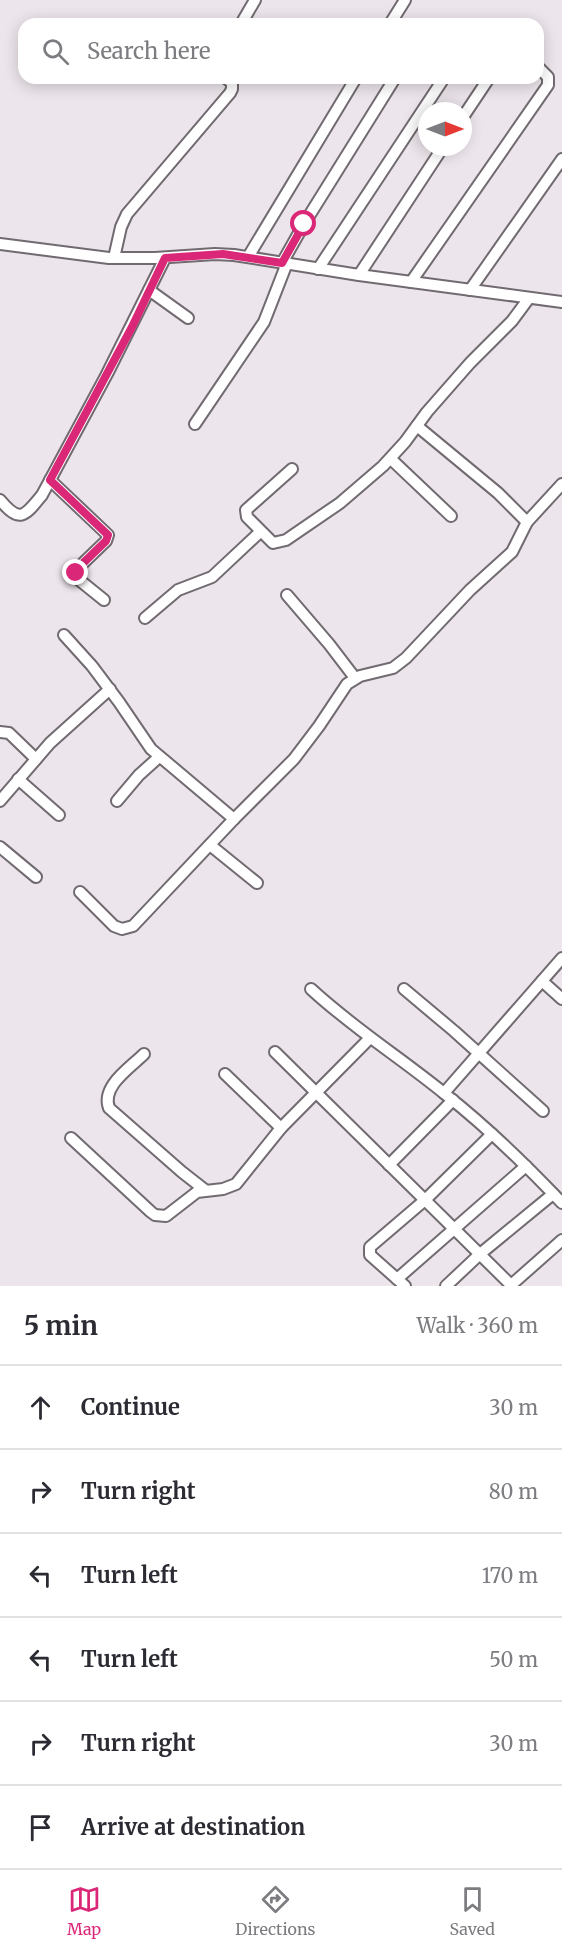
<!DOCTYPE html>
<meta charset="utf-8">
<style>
:root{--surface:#fff;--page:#f2f2f3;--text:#2b2b33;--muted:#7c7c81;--line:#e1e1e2;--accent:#db2777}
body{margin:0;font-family:Merriweather,serif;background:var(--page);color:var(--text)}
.compass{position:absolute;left:418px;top:102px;width:54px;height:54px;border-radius:50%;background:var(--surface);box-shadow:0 3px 15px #0003;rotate:90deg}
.stop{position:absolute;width:18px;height:18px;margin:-14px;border:4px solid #db2777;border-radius:50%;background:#fff}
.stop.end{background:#db2777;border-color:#fff;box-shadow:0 2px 6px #0008}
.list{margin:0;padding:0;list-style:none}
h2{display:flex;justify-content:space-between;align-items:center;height:78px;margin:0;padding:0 24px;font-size:26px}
h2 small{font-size:20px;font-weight:400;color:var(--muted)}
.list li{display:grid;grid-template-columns:39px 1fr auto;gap:18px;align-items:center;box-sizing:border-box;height:84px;padding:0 24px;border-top:2px solid var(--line)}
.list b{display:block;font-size:22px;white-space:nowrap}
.list em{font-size:20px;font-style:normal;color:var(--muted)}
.icon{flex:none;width:33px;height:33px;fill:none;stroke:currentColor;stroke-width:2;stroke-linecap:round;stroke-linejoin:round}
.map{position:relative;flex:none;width:562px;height:1286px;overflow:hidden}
.search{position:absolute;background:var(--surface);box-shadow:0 3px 15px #0003;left:18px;right:18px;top:18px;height:66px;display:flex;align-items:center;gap:15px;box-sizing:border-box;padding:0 21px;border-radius:18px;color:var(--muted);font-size:22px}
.sheet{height:582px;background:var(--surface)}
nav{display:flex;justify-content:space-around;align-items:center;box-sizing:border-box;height:84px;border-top:2px solid var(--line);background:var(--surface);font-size:16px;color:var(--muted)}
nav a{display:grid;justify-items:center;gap:3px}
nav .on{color:var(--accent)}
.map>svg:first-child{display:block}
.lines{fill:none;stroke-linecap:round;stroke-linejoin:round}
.minor-casing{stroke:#716a70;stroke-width:14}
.minor{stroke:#fff;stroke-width:10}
.route{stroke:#db2777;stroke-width:8}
</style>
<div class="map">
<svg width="562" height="1286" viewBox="0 0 562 1286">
<rect width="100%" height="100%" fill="#ece5eb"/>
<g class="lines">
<defs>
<g id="minor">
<path d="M241,24l14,-24"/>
<path d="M390,24l15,-24"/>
<path d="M463,117l26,-39"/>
<path d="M0,244l109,14h46l60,-4 19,1 125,20 203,27"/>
<path d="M248,257l108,-179"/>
<path d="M114,258l7,-31 6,-13 103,-121 2,-4v-6l-6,-5"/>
<path d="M282,263l22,-39 91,-146"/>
<path d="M318,269l126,-191"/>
<path d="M359,275l84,-128"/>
<path d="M411,282l137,-197v-8l-10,-10"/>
<path d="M149,290l39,28"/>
<path d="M470,290l92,-131"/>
<path d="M195,424l69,-102 23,-59"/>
<path d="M417,426l81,67 29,29"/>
<path d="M391,459l60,57"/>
<path d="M292,469l-46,41 1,7 26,26 13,-3 54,-37 43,-37 22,-24 22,-30 43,-49 42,-42 17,-23"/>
<path d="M50,480l58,55 -2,6 -27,26 -3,6 2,6 26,21"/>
<path d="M0,500c20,24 25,16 42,-5l65,-121 58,-116"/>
<path d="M287,595l42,49 26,34"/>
<path d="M145,618l33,-28 34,-13 48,-45"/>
<path d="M64,635l28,31 27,36 32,47 83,70"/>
<path d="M0,732l9,1 27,26"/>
<path d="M18,779l41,36"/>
<path d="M0,801l50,-58 60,-54"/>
<path d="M117,801l22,-26 20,-18"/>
<path d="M210,845l47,38"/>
<path d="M0,847l36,30"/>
<path d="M80,892l34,34 8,3 11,-3 101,-107 60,-60 25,-33 28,-42 13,-8 33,-8 13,-10 64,-68 42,-38 15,-30 35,-38"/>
<path d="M542,981l20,18"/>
<path d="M311,989c42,39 90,69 134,105 42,33 80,70 117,109"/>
<path d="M404,989l50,42 89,80"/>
<path d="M275,1052l236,233"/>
<path d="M144,1054c-14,14 -43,32 -35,54l73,64 23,18"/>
<path d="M225,1074l56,54"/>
<path d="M444,1093l118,-135"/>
<path d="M71,1138l80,74 4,3 11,1 31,-24 26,-3 13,-5 45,-56 89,-90"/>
<path d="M389,1165l64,-65"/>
<path d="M397,1279l129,-113"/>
<path d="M405,1286l-35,-31v-8l55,-47 67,-66"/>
<path d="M446,1286l34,-32 73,-60"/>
<path d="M510,1286l52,-46"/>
</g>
</defs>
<use href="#minor" class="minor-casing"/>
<use href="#minor" class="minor"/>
</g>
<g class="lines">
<path class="route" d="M76,573l3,-6 27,-26 2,-6 -58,-55 82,-153 33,-69 58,-4 59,9 22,-39"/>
</g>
</svg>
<svg class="compass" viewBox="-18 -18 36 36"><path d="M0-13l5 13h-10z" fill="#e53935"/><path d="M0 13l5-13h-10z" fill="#7c7c81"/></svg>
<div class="stop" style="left:304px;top:224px"></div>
<div class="stop end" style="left:76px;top:573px"></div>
<div class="search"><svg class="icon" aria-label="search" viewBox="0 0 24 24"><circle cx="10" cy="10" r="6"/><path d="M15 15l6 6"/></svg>Search here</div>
</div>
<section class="sheet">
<h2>5 min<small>Walk · 360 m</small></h2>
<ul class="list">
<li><svg class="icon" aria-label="ahead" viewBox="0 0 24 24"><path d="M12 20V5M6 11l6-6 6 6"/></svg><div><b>Continue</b></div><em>30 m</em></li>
<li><svg class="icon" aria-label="right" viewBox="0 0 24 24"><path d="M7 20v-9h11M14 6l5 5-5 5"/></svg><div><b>Turn right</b></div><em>80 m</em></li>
<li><svg class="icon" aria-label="left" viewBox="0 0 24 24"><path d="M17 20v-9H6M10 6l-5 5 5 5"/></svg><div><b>Turn left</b></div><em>170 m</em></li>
<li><svg class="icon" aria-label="left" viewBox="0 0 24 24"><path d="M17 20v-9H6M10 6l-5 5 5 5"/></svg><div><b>Turn left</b></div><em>50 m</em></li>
<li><svg class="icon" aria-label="right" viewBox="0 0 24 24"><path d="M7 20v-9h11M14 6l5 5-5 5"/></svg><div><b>Turn right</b></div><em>30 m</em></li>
<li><svg class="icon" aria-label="arrive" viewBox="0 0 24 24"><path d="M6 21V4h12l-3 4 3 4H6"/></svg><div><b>Arrive at destination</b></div></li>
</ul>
</section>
<nav>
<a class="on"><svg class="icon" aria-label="map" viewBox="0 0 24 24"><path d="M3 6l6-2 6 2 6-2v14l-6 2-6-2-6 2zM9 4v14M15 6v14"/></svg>Map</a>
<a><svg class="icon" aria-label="directions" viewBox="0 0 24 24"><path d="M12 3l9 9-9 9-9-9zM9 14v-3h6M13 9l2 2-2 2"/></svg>Directions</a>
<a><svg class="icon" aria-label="saved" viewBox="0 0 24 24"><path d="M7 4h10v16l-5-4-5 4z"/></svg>Saved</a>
</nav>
